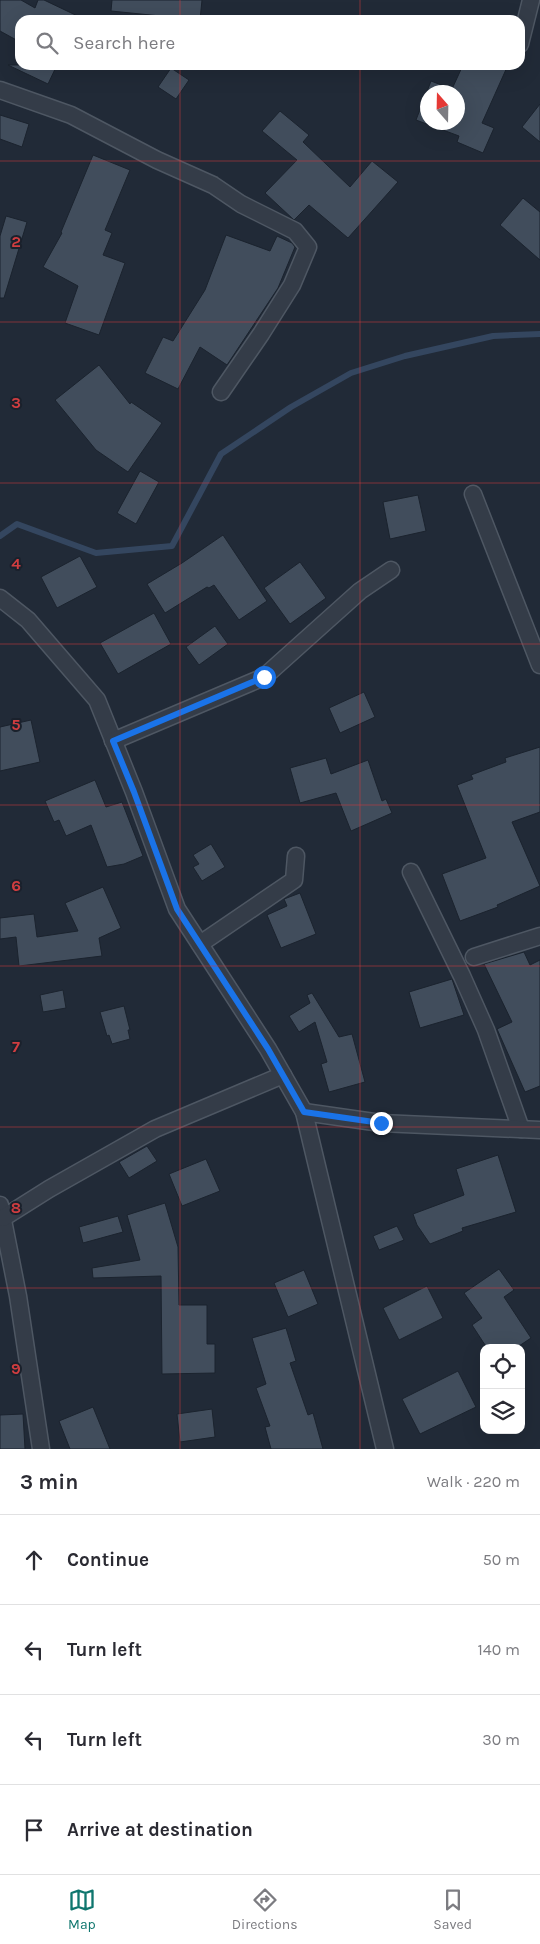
<!DOCTYPE html>
<meta charset="utf-8">
<style>
:root{--surface:#fff;--page:#f2f2f3;--text:#2b2b33;--muted:#7c7c81;--line:#e1e1e2;--accent:#0f766e}
body{margin:0;font-family:Karla,sans-serif;background:var(--page);color:var(--text)}
.controls{position:absolute;right:15px;bottom:15px;display:grid;overflow:hidden;border-radius:10px;box-shadow:0 5px 20px #0002}
.controls button{width:45px;height:45px;display:grid;place-items:center;padding:0;border:0;border-bottom:1px solid var(--line);background:var(--surface);color:var(--text);font:25px sans-serif}
.compass{position:absolute;left:420px;top:85px;width:45px;height:45px;border-radius:50%;background:var(--surface);box-shadow:0 5px 20px #0002;rotate:340deg}
.stop{position:absolute;width:15px;height:15px;margin:-11px;border:4px solid #1a73e8;border-radius:50%;background:#fff}
.stop.end{background:#1a73e8;border-color:#fff;box-shadow:0 1px 5px #0008}
.list{margin:0;padding:0;list-style:none}
h2{display:flex;justify-content:space-between;align-items:center;height:65px;margin:0;padding:0 20px;font-size:21px}
h2 small{font-size:16px;font-weight:400;color:var(--muted)}
.list li{display:grid;grid-template-columns:32px 1fr auto;gap:15px;align-items:center;box-sizing:border-box;height:90px;padding:0 20px;border-top:1px solid var(--line)}
.list b{display:block;font-size:19px;white-space:nowrap}
.list em{font-size:16px;font-style:normal;color:var(--muted)}
.icon{flex:none;width:28px;height:28px;fill:none;stroke:currentColor;stroke-width:2;stroke-linecap:round;stroke-linejoin:round}
.map{position:relative;flex:none;width:540px;height:1449px;overflow:hidden}
.search{position:absolute;background:var(--surface);box-shadow:0 5px 20px #0002;left:15px;right:15px;top:15px;height:55px;display:flex;align-items:center;gap:12px;box-sizing:border-box;padding:0 18px;border-radius:15px;color:var(--muted);font-size:19px}
.sheet{height:425px;background:var(--surface)}
nav{display:flex;justify-content:space-around;align-items:center;box-sizing:border-box;height:70px;border-top:1px solid var(--line);background:var(--surface);font-size:14px;color:var(--muted)}
nav a{display:grid;justify-items:center;gap:2px}
nav .on{color:var(--accent)}
.map>svg:first-child{display:block}
.lines{fill:none;stroke-linecap:round;stroke-linejoin:round}
.stream{stroke:#34465f;stroke-width:6}
.building{fill:#414d5c;stroke:#1b232e;fill-rule:evenodd}
.street-casing{stroke:#4e5763;stroke-width:19}
.street{stroke:#343c48;stroke-width:16}
.route{stroke:#1a73e8;stroke-width:6}
.grid{fill:none;stroke:#d03d40;stroke-width:1;stroke-opacity:0.55}
.grid-label{font-size:16px;text-anchor:middle;font-weight:bold;fill:#d03d40;stroke:#1a212c;stroke-width:4;stroke-linejoin:round;paint-order:stroke}
</style>
<div class="map">
<svg width="540" height="1449" viewBox="0 0 540 1449">
<rect width="100%" height="100%" fill="#212a37"/>
<g class="lines">
<path class="stream" d="M0,536l17,-12 79,29 76,-7 49,-92 70,-47 60,-34 54,-17 88,-20 47,-2"/>
</g>
<g class="building">
<path d="M0,0h21l14,8 3,-8h6l42,20h-66v22l-20,-11z"/>
<path d="M112,0h90l-2,20 -89,-9z"/>
<path d="M8,65h49l-9,19z"/>
<path d="M463,65h45l-26,58 12,5 -11,25 -26,-11 2,-6 -43,-16 15,-39 21,8zM428,92h30v30h-30z"/>
<path d="M171,68l18,12 -13,19 -18,-12z"/>
<path d="M540,104v38l-18,-15z"/>
<path d="M280,111l29,24 -6,7 47,45 22,-26 26,21 -50,56 -39,-33 -15,15 -29,-27 32,-33 -35,-29z"/>
<path d="M0,115l29,9 -7,23 -22,-8z"/>
<path d="M93,155l37,15 -25,60 7,3 -9,22 22,8 -26,72 -34,-12 13,-37 -35,-19 19,-34 -1,-1z"/>
<path d="M523,198l17,14v48l-40,-35z"/>
<path d="M6,216l21,6 -23,76h-4v-62z"/>
<path d="M226,235l44,16 7,-15 15,7 3,4 -17,41 -51,77 -27,-18 -22,42 -33,-16 18,-36 10,4 32,-51z"/>
<path d="M99,365l31,39 1,-2 31,21 -34,49 -32,-22 -41,-50z"/>
<path d="M140,471l19,11 -23,42 -19,-11z"/>
<path d="M418,495l8,36 -36,8 -7,-37z"/>
<path d="M223,535l44,66 -28,19 -25,-35 -5,3 -2,-1 -42,26 -18,-29 35,-21z"/>
<path d="M80,556l17,31 -40,21 -16,-31z"/>
<path d="M300,562l26,36 -36,26 -26,-36z"/>
<path d="M154,613l17,31 -53,30 -18,-31z"/>
<path d="M215,626l13,18 -29,21 -13,-18z"/>
<path d="M364,692l11,25 -35,16 -11,-25z"/>
<path d="M31,720l9,42 -40,9v-44z"/>
<path d="M540,747v65l-28,10 28,64 -43,19 1,2 -38,14 -18,-47 44,-16 -29,-73 16,-6 -2,-4 35,-13 -1,-4z"/>
<path d="M326,758l5,16 37,-14 14,41 4,-2 6,14 -41,18 -15,-38 -36,10 -10,-35z"/>
<path d="M95,780l11,27 16,-5 21,54 -19,8 -17,3 -16,-42 -25,11 -7,-16 -5,2 -9,-21z"/>
<path d="M211,844l14,23 -23,14 -9,-14 6,-3 -6,-9z"/>
<path d="M103,887l18,41 -22,10 3,18 -83,10 -3,-29 -16,2v-21l34,-4 3,23 41,-6 -13,-28z"/>
<path d="M300,893l16,41 -35,14 -14,-33 20,-9 -3,-7z"/>
<path d="M524,952l6,13 10,-5v126l-15,6 -28,-63 15,-7 -28,-58z"/>
<path d="M452,979l12,36 -44,13 -11,-36z"/>
<path d="M63,990l3,18 -23,4 -3,-17z"/>
<path d="M312,993l27,44 13,-3 13,48 -36,10 -8,-28 6,-2 -12,-40 -16,10 -10,-16 21,-13 -3,-8z"/>
<path d="M124,1006l6,24h-2l2,9 -18,5 -3,-9 -2,1 -7,-24z"/>
<path d="M147,1146l10,15 -28,17 -10,-16z"/>
<path d="M498,1155l18,57 -54,16 1,3 -33,13 -13,-19 -4,-11 51,-19 -8,-26z"/>
<path d="M206,1159l14,32 -38,15 -13,-32z"/>
<path d="M165,1203l13,44 1,58h28v39h8v29l-53,1 -1,-98 -68,2 -1,-10 48,-8 -13,-45z"/>
<path d="M118,1216l5,16 -40,11 -4,-16z"/>
<path d="M397,1226l7,14 -25,10 -6,-14z"/>
<path d="M499,1269l15,21 -10,7 27,41 -15,10h-29l-15,-23 10,-7 -18,-25z"/>
<path d="M304,1270l14,34 -30,13 -14,-34z"/>
<path d="M427,1286l16,32 -44,22 -16,-32z"/>
<path d="M286,1328l10,33 -6,2 18,52 5,-2 10,36h-52l-6,-22 5,-1 -14,-38 10,-4 -14,-46z"/>
<path d="M458,1371l18,36 -56,27 -18,-35z"/>
<path d="M93,1407l17,42h-40l-11,-28z"/>
<path d="M212,1409l3,28 -35,5 -3,-28z"/>
<path d="M23,1414l2,35h-25v-34z"/>
</g>
<g class="lines">
<defs>
<g id="street">
<path d="M520,44l11,-44"/>
<path d="M0,90l71,25 86,45 56,25 28,19 54,27 13,16 -16,38 -31,49 -40,58"/>
<path d="M473,494l67,171"/>
<path d="M0,598l28,22 69,80 37,92 43,117 91,140 36,63 81,337"/>
<path d="M113,741l151,-64 96,-86 31,-21"/>
<path d="M411,872l51,104 24,54 35,99"/>
<path d="M200,944l94,-64 2,-24"/>
<path d="M474,957l66,-21"/>
<path d="M304,1112l77,11 159,7"/>
<path d="M0,1205l18,91 23,153"/>
<path d="M3,1218l46,-29 106,-60 128,-54"/>
</g>
</defs>
<use href="#street" class="street-casing"/>
<use href="#street" class="street"/>
</g>
<g class="lines">
<path class="route" d="M264,677l-151,64 21,51 43,117 91,140 36,63 77,11"/>
</g>
<path class="grid" d="M180,0v20M360,0v20M180,65v1384M360,65v1384M0,161h540M0,322h540M0,483h540M0,644h540M0,805h540M0,966h540M0,1127h540M0,1288h540"/>
<g class="grid-label">
<text x="16" y="247">2</text>
<text x="16" y="408">3</text>
<text x="16" y="569">4</text>
<text x="16" y="730">5</text>
<text x="16" y="891">6</text>
<text x="16" y="1052">7</text>
<text x="16" y="1213">8</text>
<text x="16" y="1374">9</text>
</g>
</svg>
<div class="controls">
<button><svg class="icon" aria-label="locate" viewBox="0 0 24 24"><circle cx="12" cy="12" r="6"/><path d="M12 2v4M12 18v4M2 12h4M18 12h4"/></svg></button>
<button><svg class="icon" aria-label="layers" viewBox="0 0 24 24"><path d="M12 4l9 5-9 5-9-5zM3 14l9 5 9-5"/></svg></button>
</div>
<svg class="compass" viewBox="-18 -18 36 36"><path d="M0-13l5 13h-10z" fill="#e53935"/><path d="M0 13l5-13h-10z" fill="#7c7c81"/></svg>
<div class="stop" style="left:264px;top:677px"></div>
<div class="stop end" style="left:381px;top:1123px"></div>
<div class="search"><svg class="icon" aria-label="search" viewBox="0 0 24 24"><circle cx="10" cy="10" r="6"/><path d="M15 15l6 6"/></svg>Search here</div>
</div>
<section class="sheet">
<h2>3 min<small>Walk · 220 m</small></h2>
<ul class="list">
<li><svg class="icon" aria-label="ahead" viewBox="0 0 24 24"><path d="M12 20V5M6 11l6-6 6 6"/></svg><div><b>Continue</b></div><em>50 m</em></li>
<li><svg class="icon" aria-label="left" viewBox="0 0 24 24"><path d="M17 20v-9H6M10 6l-5 5 5 5"/></svg><div><b>Turn left</b></div><em>140 m</em></li>
<li><svg class="icon" aria-label="left" viewBox="0 0 24 24"><path d="M17 20v-9H6M10 6l-5 5 5 5"/></svg><div><b>Turn left</b></div><em>30 m</em></li>
<li><svg class="icon" aria-label="arrive" viewBox="0 0 24 24"><path d="M6 21V4h12l-3 4 3 4H6"/></svg><div><b>Arrive at destination</b></div></li>
</ul>
</section>
<nav>
<a class="on"><svg class="icon" aria-label="map" viewBox="0 0 24 24"><path d="M3 6l6-2 6 2 6-2v14l-6 2-6-2-6 2zM9 4v14M15 6v14"/></svg>Map</a>
<a><svg class="icon" aria-label="directions" viewBox="0 0 24 24"><path d="M12 3l9 9-9 9-9-9zM9 14v-3h6M13 9l2 2-2 2"/></svg>Directions</a>
<a><svg class="icon" aria-label="saved" viewBox="0 0 24 24"><path d="M7 4h10v16l-5-4-5 4z"/></svg>Saved</a>
</nav>
